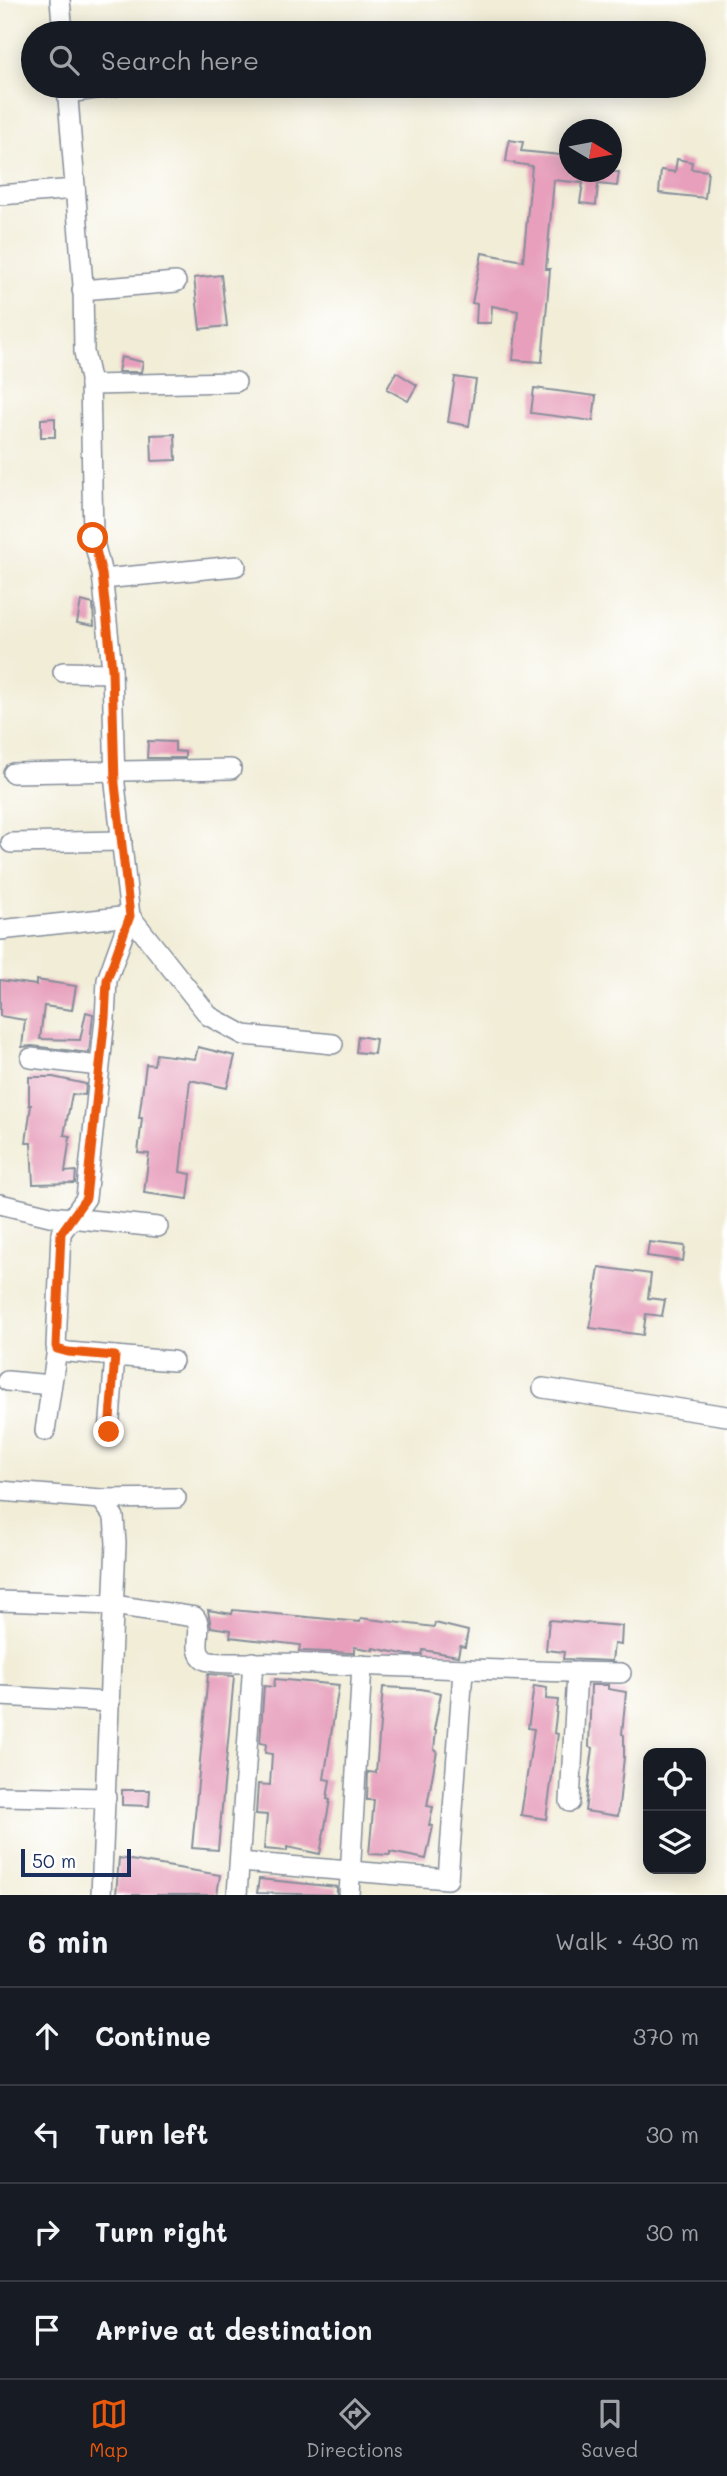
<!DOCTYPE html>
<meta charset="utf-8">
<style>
:root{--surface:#171b24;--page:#20242c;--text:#f1f3f6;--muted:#9ea1a6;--line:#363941;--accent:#ea580c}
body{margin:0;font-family:Mali,sans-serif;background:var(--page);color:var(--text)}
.controls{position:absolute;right:21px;bottom:21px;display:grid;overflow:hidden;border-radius:14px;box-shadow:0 4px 18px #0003}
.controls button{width:63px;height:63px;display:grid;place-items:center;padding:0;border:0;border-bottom:2px solid var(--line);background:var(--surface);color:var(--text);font:35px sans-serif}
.compass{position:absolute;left:559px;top:119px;width:63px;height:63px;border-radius:50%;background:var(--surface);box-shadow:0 4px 18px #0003;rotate:100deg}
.scale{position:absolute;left:21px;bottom:18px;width:110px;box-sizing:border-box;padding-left:7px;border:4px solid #1b2f5e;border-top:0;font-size:19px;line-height:24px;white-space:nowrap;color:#1b2f5e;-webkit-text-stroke:5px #fff;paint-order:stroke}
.stop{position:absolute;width:21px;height:21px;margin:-16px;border:5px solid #ea580c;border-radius:50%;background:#fff}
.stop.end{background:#ea580c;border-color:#fff;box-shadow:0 2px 7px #0008}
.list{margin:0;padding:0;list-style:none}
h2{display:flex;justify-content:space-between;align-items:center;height:91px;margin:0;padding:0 28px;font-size:30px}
h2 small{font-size:23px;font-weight:400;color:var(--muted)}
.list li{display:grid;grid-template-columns:46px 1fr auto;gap:21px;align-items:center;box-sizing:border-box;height:98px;padding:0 28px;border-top:2px solid var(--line)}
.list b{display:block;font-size:26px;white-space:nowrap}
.list em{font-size:23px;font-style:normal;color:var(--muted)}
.icon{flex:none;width:38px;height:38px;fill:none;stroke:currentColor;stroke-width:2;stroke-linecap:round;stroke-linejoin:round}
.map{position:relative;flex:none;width:727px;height:1895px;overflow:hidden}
.search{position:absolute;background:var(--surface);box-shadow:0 4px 18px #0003;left:21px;right:21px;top:21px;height:77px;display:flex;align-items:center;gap:18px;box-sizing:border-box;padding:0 24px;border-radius:38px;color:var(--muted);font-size:26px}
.sheet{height:483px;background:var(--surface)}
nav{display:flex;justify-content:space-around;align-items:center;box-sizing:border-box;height:98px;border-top:2px solid var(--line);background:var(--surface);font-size:19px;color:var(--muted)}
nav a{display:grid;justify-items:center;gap:4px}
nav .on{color:var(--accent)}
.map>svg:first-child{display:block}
.building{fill:#e79fbb}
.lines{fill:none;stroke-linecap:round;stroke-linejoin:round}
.minor-casing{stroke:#868e9a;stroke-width:22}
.minor{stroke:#fff;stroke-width:19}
.route{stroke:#ea580c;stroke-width:9}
</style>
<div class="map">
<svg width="727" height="1895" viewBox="0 0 727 1895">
<rect width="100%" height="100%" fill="#fff"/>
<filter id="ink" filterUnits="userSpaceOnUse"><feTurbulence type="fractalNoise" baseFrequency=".0143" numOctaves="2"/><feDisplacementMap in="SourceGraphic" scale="14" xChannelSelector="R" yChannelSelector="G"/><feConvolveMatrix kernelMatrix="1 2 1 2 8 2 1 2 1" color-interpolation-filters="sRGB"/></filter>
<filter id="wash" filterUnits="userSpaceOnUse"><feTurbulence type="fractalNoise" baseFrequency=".00686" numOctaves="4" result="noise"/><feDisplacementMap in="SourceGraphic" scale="28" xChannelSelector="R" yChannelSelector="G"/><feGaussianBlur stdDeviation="1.57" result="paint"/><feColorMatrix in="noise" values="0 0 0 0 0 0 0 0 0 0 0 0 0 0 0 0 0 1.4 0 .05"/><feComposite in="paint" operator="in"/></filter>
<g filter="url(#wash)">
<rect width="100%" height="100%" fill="#f1edd7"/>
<g id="blocks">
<g class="building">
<path d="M509,140l14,2 -2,9 49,5v16h49l-2,14 -19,-2 -2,21 -16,-2 3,-20 -29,-3 -8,89h4l-8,93 -29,-2 5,-49 -26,-5 -1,17h-15l1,-19 -5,-1 10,-50 41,8 9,-95 -26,-4z"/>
<path d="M677,159l15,3 -1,7 17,2 -3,27 -46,-5 2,-23 14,2z"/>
<path d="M221,275l6,51 -27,3 -6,-51z"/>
<path d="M121,357l22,5 -2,10h-23z"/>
<path d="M396,372l21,13 -9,16 -21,-12z"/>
<path d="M455,377l21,3 -7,46 -21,-4z"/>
<path d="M534,388l62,8 -3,25 -62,-8z"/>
<path d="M55,418v19h-14v-18z"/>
<path d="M175,434l1,26 -24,1 -1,-26z"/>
<path d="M81,601l12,3 1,22 -17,-3z"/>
<path d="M148,741l27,1v9l10,1v6h-38z"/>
<path d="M0,980l36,5v-5l40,6 -4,24 -28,-4 -4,33 40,1 6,-28 7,2 -4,39 -57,-7 -10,1 3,-27 -25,-4z"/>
<path d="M358,1036l18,3 -2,15 -18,-2z"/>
<path d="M198,1047l37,9 -8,32 -37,-8 -10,92 11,2 -3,25 -44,-6 5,-39 -11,-1 4,-35h-3l7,-54 8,1 2,-11 39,5z"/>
<path d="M29,1077h24l33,7 -1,11 -13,-1 -8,41 6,1 -5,36 11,-1 -1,12 -42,1 -2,-41h-5l5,-38h-2z"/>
<path d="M649,1242l36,4 -2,15 -36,-5z"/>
<path d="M599,1267l52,7 -3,24 17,2 -3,16 -16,-2 -3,21 -53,-7z"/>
<path d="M208,1610l24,4 1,-4 127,12 1,-4 73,9 1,-4 33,8 -3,16 -5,-1 -2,10 -35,-6 -1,5h-14l-35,-7v2l-19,-3v6l-55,-2 1,-6 -70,-8 1,-7 -20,-3z"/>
<path d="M549,1620l73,6 -1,19 -7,-1 -2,17 -49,-2 1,-7 -18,-2z"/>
<path d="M208,1674l26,2 -16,174 -26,-2z"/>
<path d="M275,1679l64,6 -15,94 6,1 -3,19 3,1 -10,54 -33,-7v4l-23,-2 3,-34 -11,-1 2,-30 12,1 2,-31 -7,-1 1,-9 -6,-1 4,-57 10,1z"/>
<path d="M591,1685h17v4l18,3 -4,42 2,1v22l-6,59 -33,-5 8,-63 -4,-1z"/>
<path d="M534,1686l13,2 -1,11 12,1 -4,33 4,1 -12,85 -25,-4 13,-86 -6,-1z"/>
<path d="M383,1687l38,2 20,4 -7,37h2l-2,20 3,1 -10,55 6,1 -4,18 4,1 -7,33 -36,-7v3l-21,-1 5,-54h-7l1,-28 8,1z"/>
<path d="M122,1790h28l-1,16 -27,-1z"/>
<path d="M119,1858l101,17 -3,20h-101z"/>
<path d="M259,1879l78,8v8l-80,-2z"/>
</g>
</g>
</g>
<g filter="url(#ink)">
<use href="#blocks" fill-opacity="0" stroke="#868e9a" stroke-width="2"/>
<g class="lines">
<defs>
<g id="minor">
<path d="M60,0l3,33"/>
<path d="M67,86l16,199 1,67 6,27 3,159 9,36 10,95 3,115 15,132 -23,64 -2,39 -19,179 -25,35 -5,113 1,3 11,3 105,9"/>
<path d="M68,93l48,-7"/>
<path d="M0,195l75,-6"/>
<path d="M82,290l94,-8"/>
<path d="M90,385l146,-3"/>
<path d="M103,579l133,-13"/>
<path d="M63,672l49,1"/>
<path d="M13,773l218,-4"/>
<path d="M11,843l111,-2"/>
<path d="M0,930l130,-14 79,100 35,19 89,9"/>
<path d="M31,1058l68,8"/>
<path d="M0,1204l50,12 108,11"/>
<path d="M7,1381l44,4"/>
<path d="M543,1388l184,28"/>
<path d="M45,1431l12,-82"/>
<path d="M109,1432l6,-76"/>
<path d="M0,1491l101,8 13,18 2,26 -15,352"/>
<path d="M101,1499l75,-1"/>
<path d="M0,1601l113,4 82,12c10,12 -5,33 10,43 8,5 61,2 74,3 114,3 228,8 342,10"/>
<path d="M0,1696l110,6"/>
<path d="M0,1796l106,2"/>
<path d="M570,1802l7,-130"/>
<path d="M240,1862l208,17 15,-208"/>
<path d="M237,1895l16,-233"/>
<path d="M349,1895l13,-230"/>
</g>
</defs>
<use href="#minor" class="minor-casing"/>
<use href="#minor" class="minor"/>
</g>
</g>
<g class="lines" filter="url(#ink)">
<path class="route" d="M93,538l9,36 10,95 3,115 15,132 -23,64 -2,38 -19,180 -25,35 -5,113 1,3 11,3 47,4 -6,76"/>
</g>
</svg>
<div class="controls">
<button><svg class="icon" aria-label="locate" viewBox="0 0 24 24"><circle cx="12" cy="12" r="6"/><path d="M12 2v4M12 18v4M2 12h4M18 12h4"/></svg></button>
<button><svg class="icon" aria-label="layers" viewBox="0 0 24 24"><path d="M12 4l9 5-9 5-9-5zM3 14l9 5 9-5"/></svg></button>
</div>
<svg class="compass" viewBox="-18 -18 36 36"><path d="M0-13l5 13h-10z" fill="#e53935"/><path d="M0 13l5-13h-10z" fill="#9ea1a6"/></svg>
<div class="scale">50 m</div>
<div class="stop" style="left:93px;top:538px"></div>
<div class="stop end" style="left:109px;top:1432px"></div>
<div class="search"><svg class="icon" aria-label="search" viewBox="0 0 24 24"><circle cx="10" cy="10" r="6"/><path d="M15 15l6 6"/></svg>Search here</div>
</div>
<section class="sheet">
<h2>6 min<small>Walk · 430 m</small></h2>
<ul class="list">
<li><svg class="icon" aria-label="ahead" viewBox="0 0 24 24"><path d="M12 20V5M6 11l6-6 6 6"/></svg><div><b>Continue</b></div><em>370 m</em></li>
<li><svg class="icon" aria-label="left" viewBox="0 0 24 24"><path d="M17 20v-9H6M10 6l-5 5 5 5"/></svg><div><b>Turn left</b></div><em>30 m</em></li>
<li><svg class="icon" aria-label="right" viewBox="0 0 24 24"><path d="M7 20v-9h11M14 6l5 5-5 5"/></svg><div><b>Turn right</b></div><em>30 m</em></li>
<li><svg class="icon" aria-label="arrive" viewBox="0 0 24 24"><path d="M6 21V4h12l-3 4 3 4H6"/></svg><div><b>Arrive at destination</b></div></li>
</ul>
</section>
<nav>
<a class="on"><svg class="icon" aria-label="map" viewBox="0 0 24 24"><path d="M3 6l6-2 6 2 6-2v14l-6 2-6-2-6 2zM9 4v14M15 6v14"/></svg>Map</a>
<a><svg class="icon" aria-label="directions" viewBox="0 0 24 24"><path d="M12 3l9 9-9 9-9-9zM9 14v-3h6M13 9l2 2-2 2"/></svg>Directions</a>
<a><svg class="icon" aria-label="saved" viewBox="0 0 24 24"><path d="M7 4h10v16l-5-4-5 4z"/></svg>Saved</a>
</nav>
